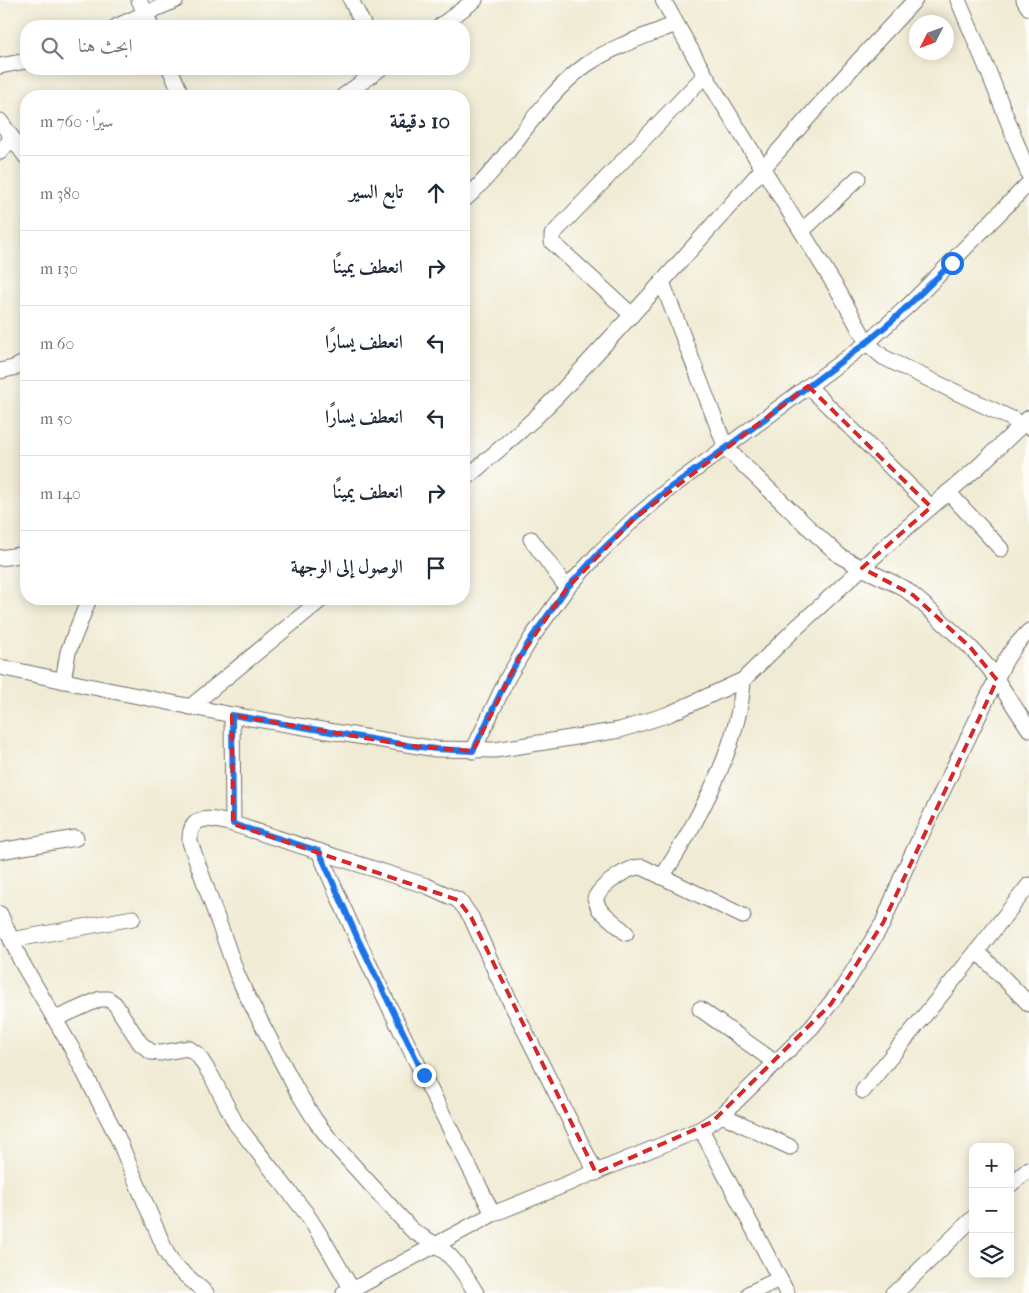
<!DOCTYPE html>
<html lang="ar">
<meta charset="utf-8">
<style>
:root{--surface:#fff;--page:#f2f2f3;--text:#1f2937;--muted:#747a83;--line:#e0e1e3}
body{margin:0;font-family:"IM FELL French Canon",Amiri,serif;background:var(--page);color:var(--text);direction:rtl}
.controls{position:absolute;right:15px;bottom:15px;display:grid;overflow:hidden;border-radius:10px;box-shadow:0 2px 12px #0003}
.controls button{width:45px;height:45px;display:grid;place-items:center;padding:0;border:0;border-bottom:1px solid var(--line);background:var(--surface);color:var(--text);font:25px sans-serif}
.compass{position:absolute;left:909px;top:15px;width:45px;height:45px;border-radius:50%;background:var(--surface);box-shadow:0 2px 12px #0003;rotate:228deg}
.stop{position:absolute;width:15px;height:15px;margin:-11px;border:4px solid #1a73e8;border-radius:50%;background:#fff}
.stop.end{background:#1a73e8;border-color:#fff;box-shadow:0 1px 5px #0008}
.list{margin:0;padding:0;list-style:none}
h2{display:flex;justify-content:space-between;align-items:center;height:65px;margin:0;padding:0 20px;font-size:21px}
h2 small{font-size:16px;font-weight:400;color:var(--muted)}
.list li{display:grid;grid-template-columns:32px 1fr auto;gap:15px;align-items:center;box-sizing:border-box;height:75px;padding:0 20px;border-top:1px solid var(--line)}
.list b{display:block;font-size:19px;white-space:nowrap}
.list em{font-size:16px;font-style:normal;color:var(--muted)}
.icon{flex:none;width:28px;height:28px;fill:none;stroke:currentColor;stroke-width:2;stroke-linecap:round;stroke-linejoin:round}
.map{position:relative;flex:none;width:1029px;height:1293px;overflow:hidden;direction:ltr}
.search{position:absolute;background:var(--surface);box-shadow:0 2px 12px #0003;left:20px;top:20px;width:450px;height:55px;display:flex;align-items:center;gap:12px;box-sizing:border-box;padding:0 18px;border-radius:20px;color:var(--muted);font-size:19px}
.panel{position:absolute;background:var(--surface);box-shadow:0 2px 12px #0003;left:20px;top:90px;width:450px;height:515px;border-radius:20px;direction:rtl}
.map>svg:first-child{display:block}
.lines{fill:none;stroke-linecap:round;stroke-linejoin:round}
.street-casing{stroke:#706e66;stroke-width:17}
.street{stroke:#fff;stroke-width:15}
.route{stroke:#1a73e8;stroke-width:6}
.marked{fill:none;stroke:#d62828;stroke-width:4;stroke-dasharray:10 6;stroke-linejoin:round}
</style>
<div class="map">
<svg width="1029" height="1293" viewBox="0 0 1029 1293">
<rect width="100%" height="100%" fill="#fdfcf7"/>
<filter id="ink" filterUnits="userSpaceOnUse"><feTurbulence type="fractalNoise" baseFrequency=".02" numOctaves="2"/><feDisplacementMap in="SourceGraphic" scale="10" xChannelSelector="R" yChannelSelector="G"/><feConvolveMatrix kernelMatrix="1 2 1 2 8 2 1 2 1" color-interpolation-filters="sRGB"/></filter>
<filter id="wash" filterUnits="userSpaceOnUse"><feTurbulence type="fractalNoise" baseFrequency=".0096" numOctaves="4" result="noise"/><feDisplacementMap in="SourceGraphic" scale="20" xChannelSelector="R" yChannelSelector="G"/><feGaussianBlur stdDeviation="1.12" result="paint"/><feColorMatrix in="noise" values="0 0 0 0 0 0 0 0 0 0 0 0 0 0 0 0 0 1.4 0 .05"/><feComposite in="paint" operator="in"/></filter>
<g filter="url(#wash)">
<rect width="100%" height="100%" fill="#f0ebd4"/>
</g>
<g filter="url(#ink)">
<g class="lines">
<defs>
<g id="street">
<path d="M139,0l12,26"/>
<path d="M351,0l13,26"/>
<path d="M663,0l42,75 134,217 28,51 16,14 12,6 134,64"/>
<path d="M958,0l31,73 40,102"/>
<path d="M1024,0l5,8"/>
<path d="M117,26l59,-26"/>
<path d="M440,26l35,-26"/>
<path d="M0,66l26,-5"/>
<path d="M170,69l12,27"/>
<path d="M343,96l37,-27"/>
<path d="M0,121l26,36"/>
<path d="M0,152l12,-14"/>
<path d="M464,200c46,-40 72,-99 122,-135 27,-19 60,-29 90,-41"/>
<path d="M802,231l56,-53"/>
<path d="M662,282l64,166 82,79 32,29 22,12 42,20 18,15 48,44 19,21 40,61"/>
<path d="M632,315l-80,-73v-7l153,-160"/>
<path d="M0,371l13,-3 13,-6"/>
<path d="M808,386l123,121"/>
<path d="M464,480l70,-61 25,-25 103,-112 199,-224 54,-58"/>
<path d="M948,492l53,57"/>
<path d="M531,539l36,49"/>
<path d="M0,558l26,-4"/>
<path d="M0,667l93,20 139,28 204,34 59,1 125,-20 49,-16 74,-34 52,-51 102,-93 81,-69 51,-49"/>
<path d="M63,681l5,-29 21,-53"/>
<path d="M190,707l132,-108"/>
<path d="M232,715l1,109"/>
<path d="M473,751l35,-74 24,-40 35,-49 32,-35 36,-35 34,-29 198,-146 44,-40 118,-120"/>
<path d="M0,851l76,-13"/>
<path d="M319,851c51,124 114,243 174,363"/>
<path d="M662,877c35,-55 78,-131 81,-197"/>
<path d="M1029,885l-52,66 52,53"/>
<path d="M0,914l21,47 50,86 46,89 49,116 8,13 32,28"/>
<path d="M626,933l-27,-24 -4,-11c7,-13 33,-32 47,-31l101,49"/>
<path d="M11,940l122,-22"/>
<path d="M700,1009l76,54"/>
<path d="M55,1019l45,-20h8l7,5 25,39 11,9 10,1 27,-5 10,7 14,22 24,47 70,89 19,30 29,50"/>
<path d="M863,1091l114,-140"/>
<path d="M722,1115l68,32"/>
<path d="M701,1129l86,164"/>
<path d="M1010,1185l19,-16"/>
<path d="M344,1293l8,-3 141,-76 208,-85 21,-14 90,-88 32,-41 39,-63 21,-52 101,-210 10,-15 14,-15"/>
<path d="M476,1293c-11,-18 -21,-35 -38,-47 -9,-6 -19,-10 -27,-17l-80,-88 -16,-21 -19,-31 -51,-97 -8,-18 -47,-132c-1,-31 23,-23 43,-18l194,62 31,14 6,7 7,10 27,60 98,196"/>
<path d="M750,1293l29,-14"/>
<path d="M893,1293l9,-6 71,-69"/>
</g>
</defs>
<use href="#street" class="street-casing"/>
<use href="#street" class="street"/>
</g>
</g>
<g class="lines" filter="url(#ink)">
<path class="route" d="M424,1075l-66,-136 -39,-88 -86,-27 -1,-109 180,31 24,3 37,2 35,-74 24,-40 35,-49 32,-35 36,-35 33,-29 58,-41 141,-106 25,-21 60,-58"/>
</g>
<path class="marked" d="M808,386l123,121 -69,61 51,27 57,52 27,33 -114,243 -52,81 -119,118 -116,51 -125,-256 -13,-17 -225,-76 -1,-109 180,31 61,5 46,-93 48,-70 68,-70z"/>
</svg>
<div class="controls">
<button>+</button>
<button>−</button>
<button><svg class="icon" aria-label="layers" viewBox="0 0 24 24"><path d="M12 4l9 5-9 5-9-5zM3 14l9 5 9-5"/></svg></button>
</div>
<svg class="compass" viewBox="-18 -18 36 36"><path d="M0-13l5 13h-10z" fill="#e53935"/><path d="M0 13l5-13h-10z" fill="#747a83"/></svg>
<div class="stop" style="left:952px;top:263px"></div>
<div class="stop end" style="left:424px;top:1075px"></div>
<div class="search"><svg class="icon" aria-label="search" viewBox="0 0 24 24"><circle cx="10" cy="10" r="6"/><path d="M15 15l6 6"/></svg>ابحث هنا</div>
<section class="panel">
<h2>10 دقيقة<small>سيرًا · 760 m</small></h2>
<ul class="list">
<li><svg class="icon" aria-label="ahead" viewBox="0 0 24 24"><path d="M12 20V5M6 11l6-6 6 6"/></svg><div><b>تابع السير</b></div><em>380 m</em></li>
<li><svg class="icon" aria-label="right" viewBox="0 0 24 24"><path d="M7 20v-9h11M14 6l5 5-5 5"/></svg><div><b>انعطف يمينًا</b></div><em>130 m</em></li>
<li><svg class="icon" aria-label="left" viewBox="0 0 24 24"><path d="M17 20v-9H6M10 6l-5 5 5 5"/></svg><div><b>انعطف يسارًا</b></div><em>60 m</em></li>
<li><svg class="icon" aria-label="left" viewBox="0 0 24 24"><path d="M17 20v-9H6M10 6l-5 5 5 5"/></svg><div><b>انعطف يسارًا</b></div><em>50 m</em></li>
<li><svg class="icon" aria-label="right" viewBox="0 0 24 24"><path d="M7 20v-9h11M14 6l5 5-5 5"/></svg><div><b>انعطف يمينًا</b></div><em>140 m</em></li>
<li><svg class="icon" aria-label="arrive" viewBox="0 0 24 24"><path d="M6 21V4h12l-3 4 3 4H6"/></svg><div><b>الوصول إلى الوجهة</b></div></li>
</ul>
</section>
</div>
